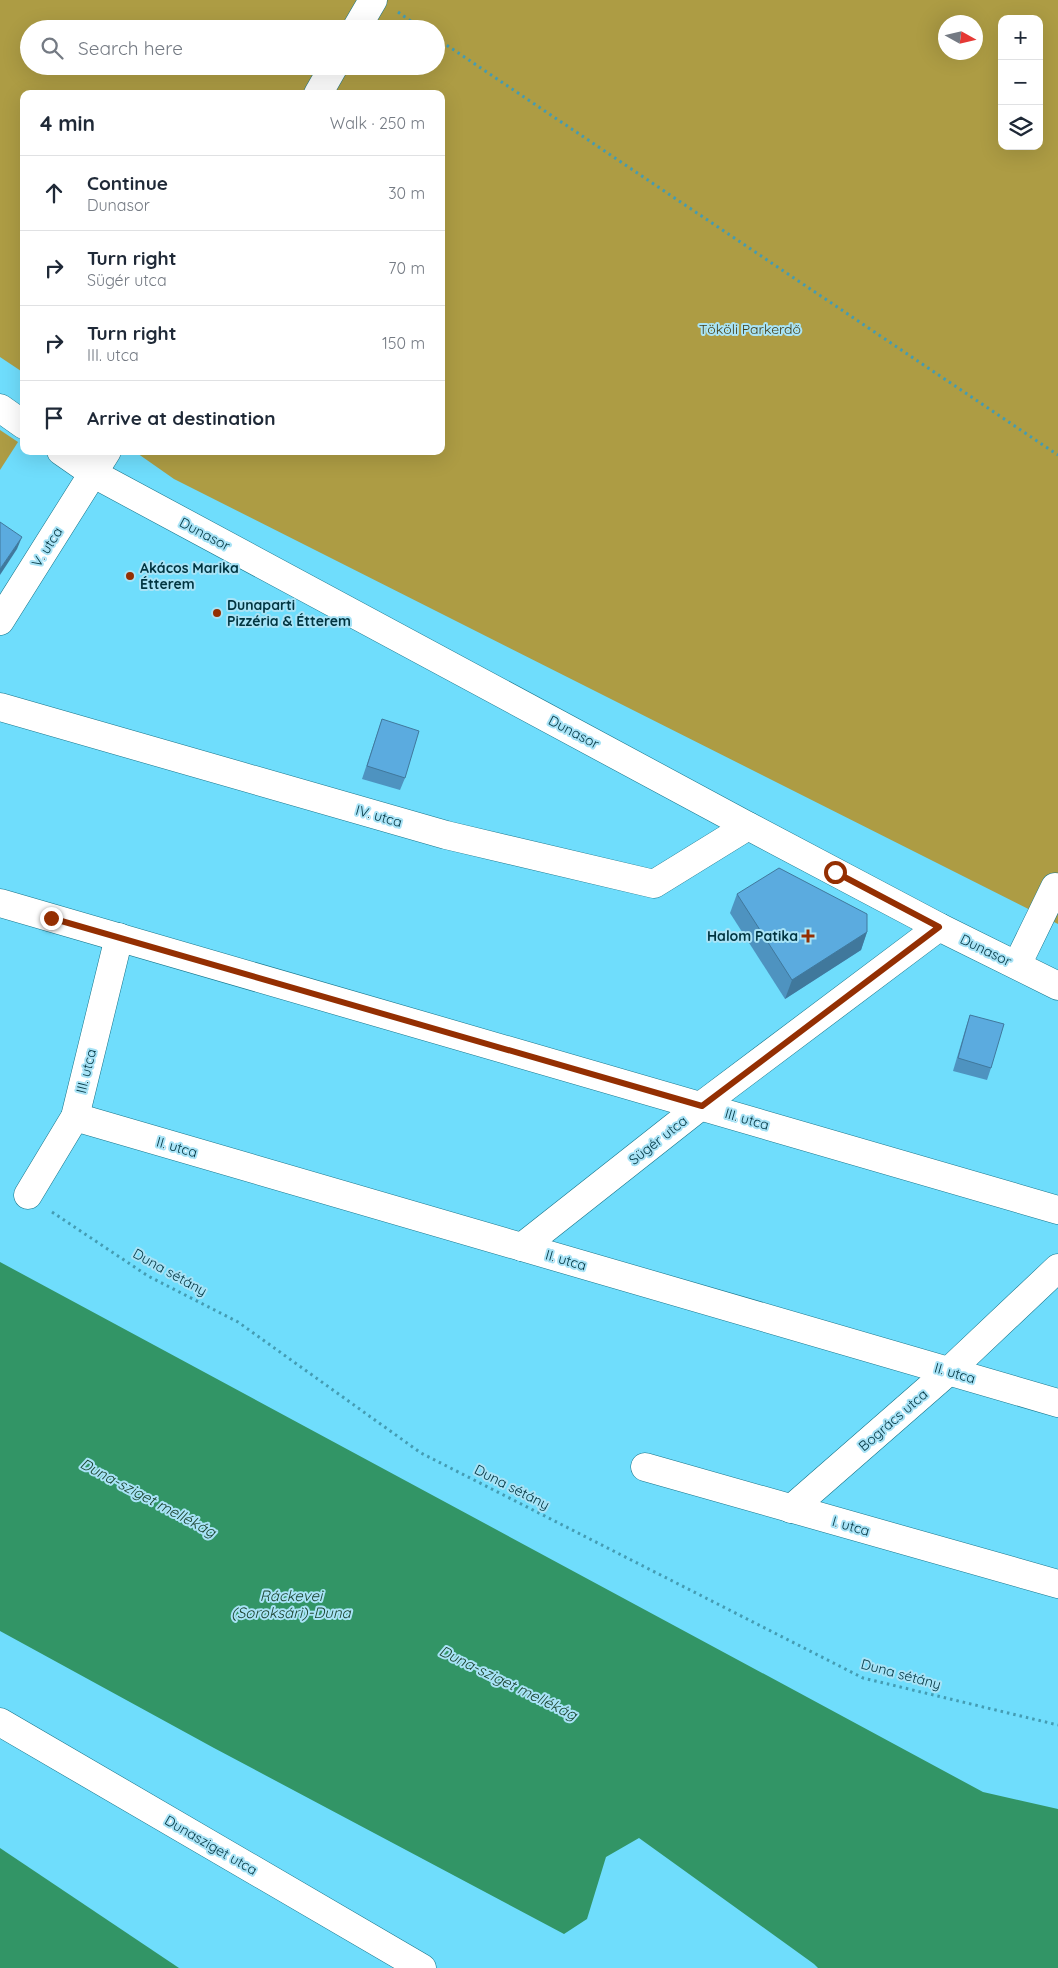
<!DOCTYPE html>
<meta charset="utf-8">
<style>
:root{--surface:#fff;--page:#f2f2f3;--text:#1f2937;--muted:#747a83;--line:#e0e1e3}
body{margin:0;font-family:Quicksand,sans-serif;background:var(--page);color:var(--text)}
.controls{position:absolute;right:15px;top:15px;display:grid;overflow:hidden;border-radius:10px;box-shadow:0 5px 20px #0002}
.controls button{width:45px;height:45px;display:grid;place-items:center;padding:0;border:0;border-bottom:1px solid var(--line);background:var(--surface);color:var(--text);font:25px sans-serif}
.compass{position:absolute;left:938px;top:15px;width:45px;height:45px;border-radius:50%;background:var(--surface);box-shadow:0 5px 20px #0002;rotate:98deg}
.stop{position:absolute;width:15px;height:15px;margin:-11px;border:4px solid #942f02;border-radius:50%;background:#fff}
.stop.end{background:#942f02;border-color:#fff;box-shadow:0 1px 5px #0008}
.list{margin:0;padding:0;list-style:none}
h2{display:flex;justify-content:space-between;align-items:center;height:65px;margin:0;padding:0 20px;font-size:21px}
h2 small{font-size:16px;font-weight:400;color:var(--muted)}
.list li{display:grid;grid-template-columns:32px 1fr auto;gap:15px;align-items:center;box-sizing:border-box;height:75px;padding:0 20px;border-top:1px solid var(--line)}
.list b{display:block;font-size:19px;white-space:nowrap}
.list p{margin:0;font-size:16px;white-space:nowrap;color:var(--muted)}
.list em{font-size:16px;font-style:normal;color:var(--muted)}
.icon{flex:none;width:28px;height:28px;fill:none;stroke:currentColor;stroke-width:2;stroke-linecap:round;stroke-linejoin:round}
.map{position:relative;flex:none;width:1058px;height:1968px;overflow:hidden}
.search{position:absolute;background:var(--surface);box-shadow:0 5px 20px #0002;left:20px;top:20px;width:425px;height:55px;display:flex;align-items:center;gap:12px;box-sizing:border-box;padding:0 18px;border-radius:28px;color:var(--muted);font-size:19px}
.panel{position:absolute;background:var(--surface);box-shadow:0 5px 20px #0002;left:20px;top:90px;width:425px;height:365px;border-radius:10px}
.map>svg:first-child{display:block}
.green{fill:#ad9c44;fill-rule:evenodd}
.water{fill:#329566}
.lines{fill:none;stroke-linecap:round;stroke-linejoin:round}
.minor-casing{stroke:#16748a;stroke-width:29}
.path{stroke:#449cb3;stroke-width:3;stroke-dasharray:2.5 4;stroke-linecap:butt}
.minor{stroke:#fff;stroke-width:28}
.wall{fill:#4e93c0}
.shaded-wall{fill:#40789c}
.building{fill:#5babdf;stroke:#40789c}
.route{stroke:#942f02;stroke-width:6}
.poi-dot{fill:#942f02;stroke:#a8e3f6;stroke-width:2}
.labels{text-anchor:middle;stroke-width:4;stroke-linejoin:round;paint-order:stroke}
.park-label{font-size:14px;fill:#433c14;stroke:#a8e3f6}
.street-label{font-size:14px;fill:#003440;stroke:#a8e3f6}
.poi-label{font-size:14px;font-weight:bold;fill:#003440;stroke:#a8e3f6;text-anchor:start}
.water-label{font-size:15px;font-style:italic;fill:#1b432f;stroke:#a8e3f6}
</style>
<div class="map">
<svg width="1058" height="1968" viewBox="0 0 1058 1968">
<rect width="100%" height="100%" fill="#6fddfc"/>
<g class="green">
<path d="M0,0h1058v924l-884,-445 -40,-28h307v-357h-417v279l-24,-16zM1002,19h37v127h-37zM946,22h30v30h-30zM29,29h407v37h-407z"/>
<path d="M0,430l18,12 -18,28z"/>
</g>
<g class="water">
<path d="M0,1262l983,530 75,17v159h-240l-4,-4 -175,-126 -33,19 -19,62 -23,15 -350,-186 -214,-117z"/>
<path d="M0,1848l179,120h-179z"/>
</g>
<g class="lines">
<defs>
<g id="minor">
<path d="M356,29l17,-29"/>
<path d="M318,94l16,-28"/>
<path d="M0,408l24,17"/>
<path d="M61,451l33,23 654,352 191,101 119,59"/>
<path d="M0,621l107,-170"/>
<path d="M0,707l446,128 208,49 94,-58"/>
<path d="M0,903l1058,307"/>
<path d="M1017,965l38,-78"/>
<path d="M75,1117l983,286"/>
<path d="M28,1195l47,-78 44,-180"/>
<path d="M522,1247l180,-142 237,-178"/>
<path d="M645,1467l413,117"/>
<path d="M791,1509l158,-138 109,-103"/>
<path d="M0,1722l422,246"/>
</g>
</defs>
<use href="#minor" class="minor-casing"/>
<g class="path">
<path d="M398,12l24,17"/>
<path d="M436,38l622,417"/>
<path d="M52,1212l96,64 90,46 183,131 442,225 195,47"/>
</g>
<use href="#minor" class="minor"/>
</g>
<g class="wall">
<path d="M382,719l23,59 -5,12 -38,-11z"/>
<path d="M737,894l130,38 -6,18 -76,49 -55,-86z"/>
<path d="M970,1015l21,53 -4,12 -34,-9 13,-44z"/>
</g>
<g class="shaded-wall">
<path d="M22,537l-5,12 -17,26v-6z"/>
<path d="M867,932l-6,18 -76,49 7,-19z"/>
</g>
<g class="building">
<path d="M0,522l22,15 -22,32z"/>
<path d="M382,719l37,12 -14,47 -38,-12z"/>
<path d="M779,868l88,46v18l-75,48 -55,-86z"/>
<path d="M970,1015l34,9 -13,44 -33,-10z"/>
</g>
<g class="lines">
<path class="route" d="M51,918l651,188 237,-179 -104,-55"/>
</g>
<g class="poi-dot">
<circle cx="130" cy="576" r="5"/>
<circle cx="217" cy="613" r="5"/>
<path d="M805.5 928.5h5v5h5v5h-5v5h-5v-5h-5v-5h5z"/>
</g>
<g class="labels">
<g class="park-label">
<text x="750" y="334">Tököli Parkerdő</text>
</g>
<g class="street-label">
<text transform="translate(205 534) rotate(28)" y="5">Dunasor</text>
<text transform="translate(47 547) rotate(-57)" y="5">V. utca</text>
<text transform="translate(574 732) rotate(28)" y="5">Dunasor</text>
<text transform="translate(379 816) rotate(16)" y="5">IV. utca</text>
<text transform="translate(986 950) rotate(26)" y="5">Dunasor</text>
<text transform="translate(86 1071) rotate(-76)" y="5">III. utca</text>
<text transform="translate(747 1119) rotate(16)" y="5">III. utca</text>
<text transform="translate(658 1140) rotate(-38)" y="5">Sügér utca</text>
<text transform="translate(177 1147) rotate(16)" y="5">II. utca</text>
<text transform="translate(566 1260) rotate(16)" y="5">II. utca</text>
<text transform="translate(170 1272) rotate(29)" y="5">Duna sétány</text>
<text transform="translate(955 1373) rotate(16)" y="5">II. utca</text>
<text transform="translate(893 1420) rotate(-41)" y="5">Bogrács utca</text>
<text transform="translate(512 1487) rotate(27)" y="5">Duna sétány</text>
<text transform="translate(851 1526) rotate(16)" y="5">I. utca</text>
<text transform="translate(901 1674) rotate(15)" y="5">Duna sétány</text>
<text transform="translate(211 1845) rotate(30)" y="5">Dunasziget utca</text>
</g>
<g class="poi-label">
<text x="140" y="573">Akácos Marika<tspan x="140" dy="16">Étterem</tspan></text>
<text x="227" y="610">Dunaparti<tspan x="227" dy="16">Pizzéria &amp; Étterem</tspan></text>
<text x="798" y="941" text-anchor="end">Halom Patika</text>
</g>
<g class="water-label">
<text transform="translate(148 1498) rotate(28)" y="5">Duna-sziget mellékág</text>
<text x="291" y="1601">Ráckevei<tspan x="291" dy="17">(Soroksári)-Duna</tspan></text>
<text transform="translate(508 1683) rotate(26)" y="5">Duna-sziget mellékág</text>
</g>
</g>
</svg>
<div class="controls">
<button>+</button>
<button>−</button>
<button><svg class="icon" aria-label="layers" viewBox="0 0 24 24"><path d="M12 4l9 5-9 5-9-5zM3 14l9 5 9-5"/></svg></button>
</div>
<svg class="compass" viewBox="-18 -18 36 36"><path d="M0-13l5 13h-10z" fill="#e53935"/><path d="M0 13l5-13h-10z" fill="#747a83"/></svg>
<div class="stop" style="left:835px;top:872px"></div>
<div class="stop end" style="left:51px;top:918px"></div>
<div class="search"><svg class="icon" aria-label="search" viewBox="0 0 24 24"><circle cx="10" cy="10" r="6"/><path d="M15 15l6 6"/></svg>Search here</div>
<section class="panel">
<h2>4 min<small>Walk · 250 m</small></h2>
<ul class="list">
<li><svg class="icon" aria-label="ahead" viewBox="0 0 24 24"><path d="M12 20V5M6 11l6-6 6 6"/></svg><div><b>Continue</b><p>Dunasor</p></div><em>30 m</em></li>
<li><svg class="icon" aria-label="right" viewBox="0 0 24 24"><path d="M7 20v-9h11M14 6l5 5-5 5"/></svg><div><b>Turn right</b><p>Sügér utca</p></div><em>70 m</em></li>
<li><svg class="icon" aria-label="right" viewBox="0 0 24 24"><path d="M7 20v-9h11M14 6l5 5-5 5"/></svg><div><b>Turn right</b><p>III. utca</p></div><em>150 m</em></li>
<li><svg class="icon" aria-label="arrive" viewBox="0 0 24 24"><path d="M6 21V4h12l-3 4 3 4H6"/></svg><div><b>Arrive at destination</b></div></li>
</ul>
</section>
</div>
